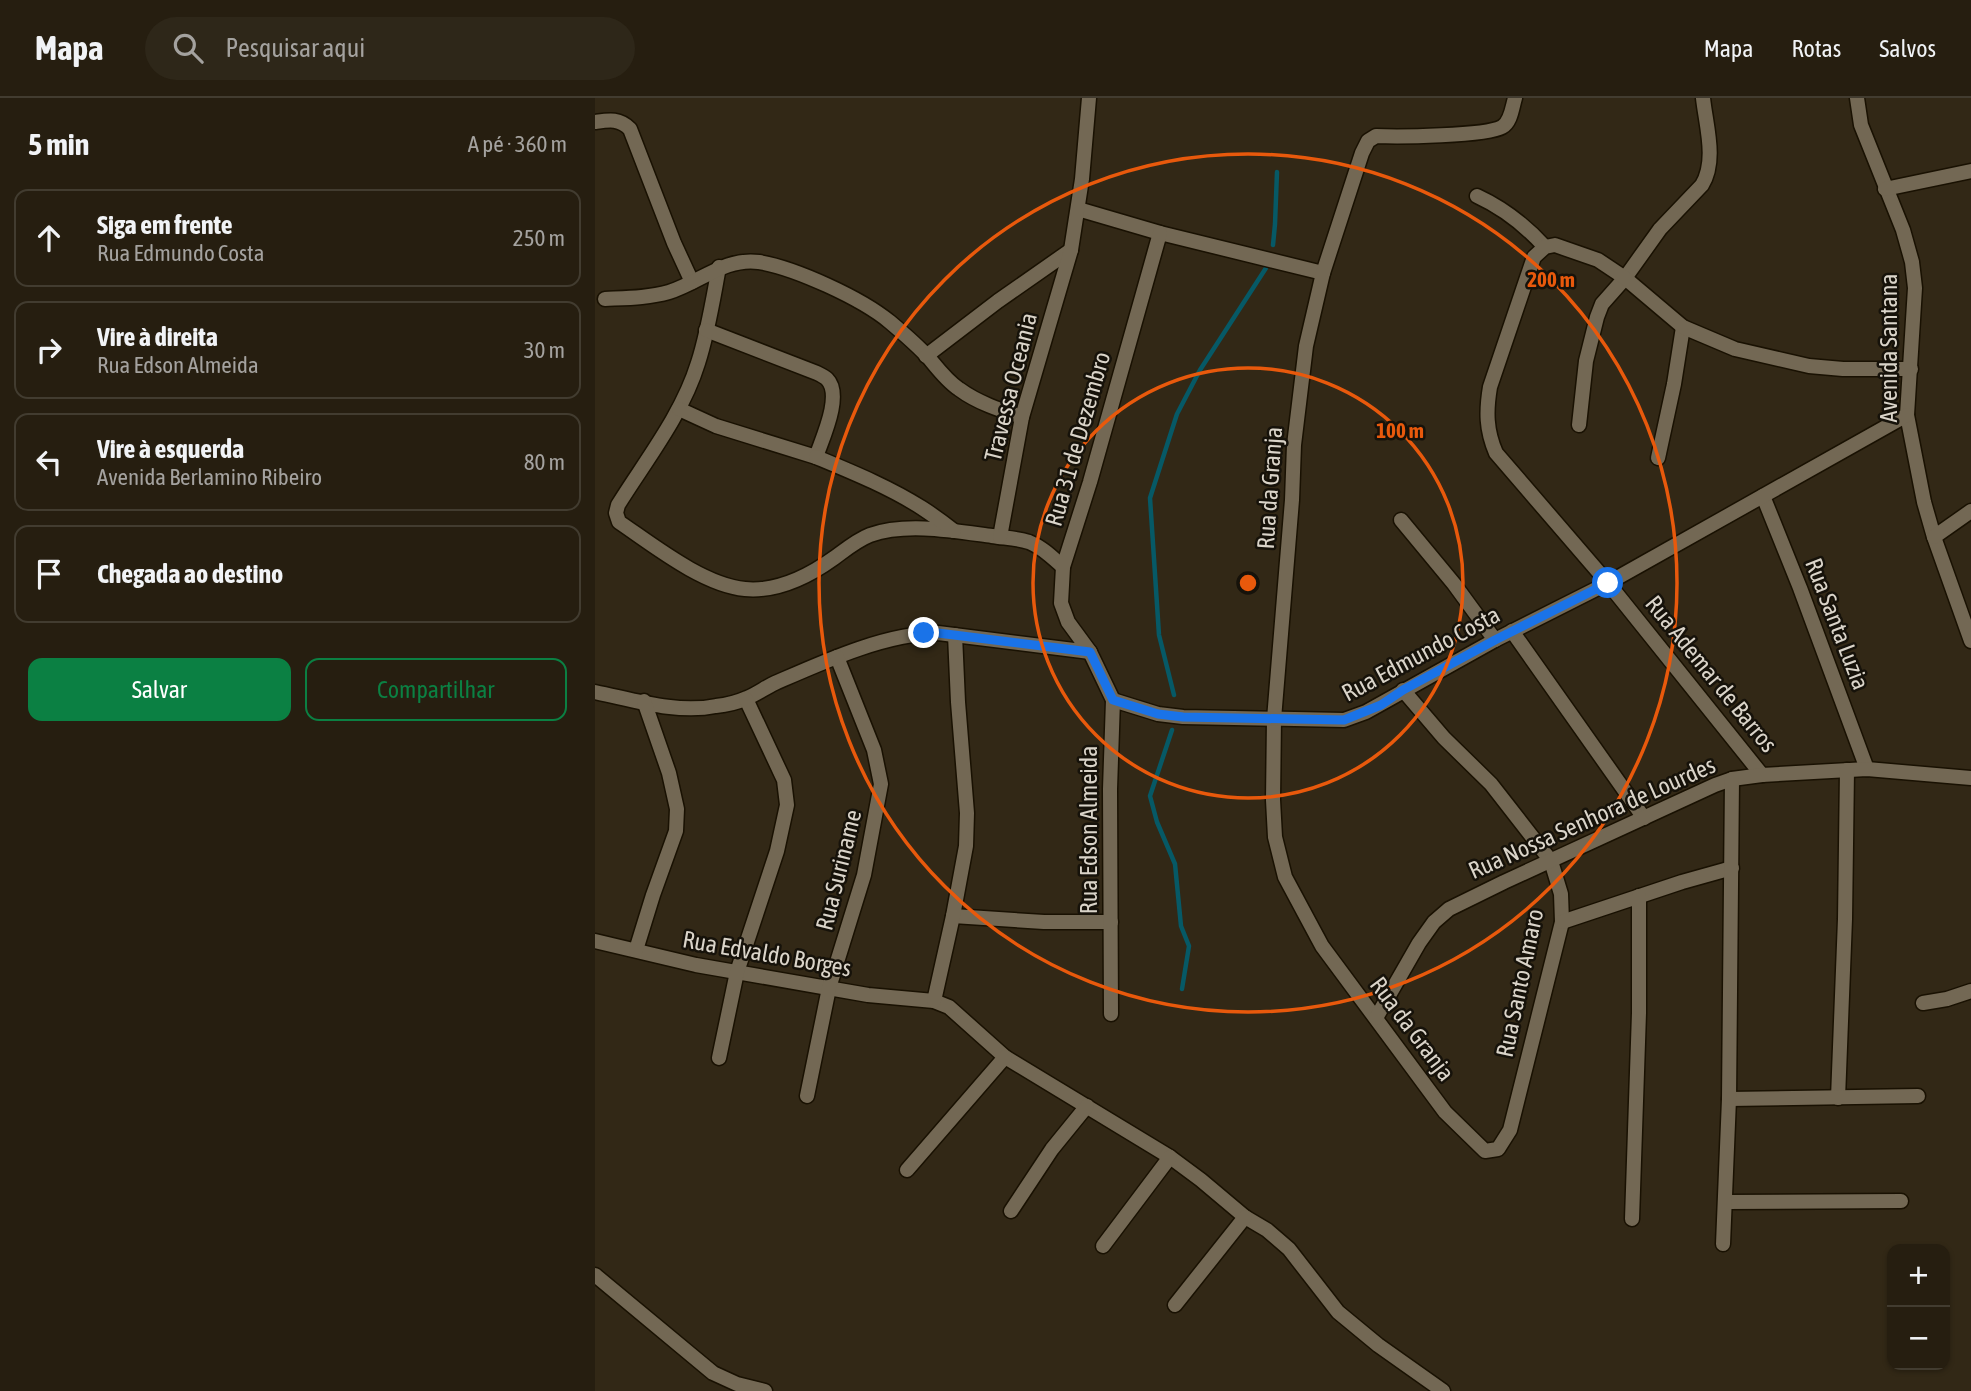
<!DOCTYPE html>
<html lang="pt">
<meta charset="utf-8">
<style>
:root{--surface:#261e10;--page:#2e2719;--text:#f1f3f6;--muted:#a4a29f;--line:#423c30;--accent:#0b8043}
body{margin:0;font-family:"Asap Condensed",sans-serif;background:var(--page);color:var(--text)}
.controls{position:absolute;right:21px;bottom:21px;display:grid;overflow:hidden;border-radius:14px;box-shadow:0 2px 5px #0004}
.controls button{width:63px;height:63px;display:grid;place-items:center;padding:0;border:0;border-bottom:2px solid var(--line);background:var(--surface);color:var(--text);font:35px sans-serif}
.stop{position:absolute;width:21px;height:21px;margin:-16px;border:5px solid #1a73e8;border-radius:50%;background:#fff}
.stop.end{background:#1a73e8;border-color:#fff;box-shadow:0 2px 7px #0008}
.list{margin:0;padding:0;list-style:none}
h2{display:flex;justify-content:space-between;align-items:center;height:91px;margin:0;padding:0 28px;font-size:30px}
h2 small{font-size:23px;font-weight:400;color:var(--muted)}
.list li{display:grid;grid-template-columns:46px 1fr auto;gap:21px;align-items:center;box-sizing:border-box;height:98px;margin:0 14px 14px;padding:0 14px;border:2px solid var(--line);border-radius:14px}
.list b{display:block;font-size:26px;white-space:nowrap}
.list p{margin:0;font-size:23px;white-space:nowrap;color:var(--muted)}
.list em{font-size:23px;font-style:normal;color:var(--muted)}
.actions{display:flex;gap:14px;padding:21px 28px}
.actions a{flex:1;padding:16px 0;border:2px solid var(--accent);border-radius:14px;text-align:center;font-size:24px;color:var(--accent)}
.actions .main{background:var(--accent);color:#fff}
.icon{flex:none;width:38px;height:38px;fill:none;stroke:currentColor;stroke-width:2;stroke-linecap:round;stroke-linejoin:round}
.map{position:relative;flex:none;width:1376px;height:1293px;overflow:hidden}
header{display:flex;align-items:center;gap:42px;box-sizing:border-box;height:98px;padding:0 35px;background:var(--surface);border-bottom:2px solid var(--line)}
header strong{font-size:33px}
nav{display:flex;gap:38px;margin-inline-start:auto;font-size:24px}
.search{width:490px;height:63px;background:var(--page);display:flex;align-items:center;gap:18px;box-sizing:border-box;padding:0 24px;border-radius:38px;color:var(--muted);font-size:26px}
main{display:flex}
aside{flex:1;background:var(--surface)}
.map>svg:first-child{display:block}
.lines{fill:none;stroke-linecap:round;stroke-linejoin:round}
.stream{stroke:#065966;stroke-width:4.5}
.street-casing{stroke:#191102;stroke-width:17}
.street{stroke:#736854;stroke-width:14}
.route{stroke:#1a73e8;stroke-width:9}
.ring{fill:none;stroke:#e8590c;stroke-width:3.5}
.labels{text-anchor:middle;stroke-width:5;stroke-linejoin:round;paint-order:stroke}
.street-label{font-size:24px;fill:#dad4c9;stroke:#16120a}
.centre{fill:#e8590c;stroke:#16120a;stroke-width:3.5}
.ring-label{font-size:21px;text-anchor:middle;font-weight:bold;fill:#e8590c;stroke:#16120a;stroke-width:5;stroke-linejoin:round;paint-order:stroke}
</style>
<header>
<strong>Mapa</strong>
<div class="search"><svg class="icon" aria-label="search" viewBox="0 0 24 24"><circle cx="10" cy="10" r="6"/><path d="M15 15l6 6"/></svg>Pesquisar aqui</div>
<nav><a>Mapa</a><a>Rotas</a><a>Salvos</a></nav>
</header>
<main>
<aside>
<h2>5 min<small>A pé · 360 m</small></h2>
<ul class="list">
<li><svg class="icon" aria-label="ahead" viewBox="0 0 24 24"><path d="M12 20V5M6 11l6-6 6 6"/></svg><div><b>Siga em frente</b><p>Rua Edmundo Costa</p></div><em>250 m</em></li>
<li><svg class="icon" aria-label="right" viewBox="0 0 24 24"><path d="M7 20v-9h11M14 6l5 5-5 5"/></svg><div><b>Vire à direita</b><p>Rua Edson Almeida</p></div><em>30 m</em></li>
<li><svg class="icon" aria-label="left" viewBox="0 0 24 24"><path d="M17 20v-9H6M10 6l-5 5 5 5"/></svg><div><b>Vire à esquerda</b><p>Avenida Berlamino Ribeiro</p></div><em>80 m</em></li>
<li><svg class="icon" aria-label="arrive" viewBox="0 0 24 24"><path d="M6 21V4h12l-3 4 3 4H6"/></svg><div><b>Chegada ao destino</b></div></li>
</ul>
<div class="actions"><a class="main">Salvar</a><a>Compartilhar</a></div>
</aside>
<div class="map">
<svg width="1376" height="1293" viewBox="0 0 1376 1293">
<rect width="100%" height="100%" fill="#322816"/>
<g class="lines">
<g class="stream">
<path d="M678,147l2,-21 2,-52"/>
<path d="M579,597l-15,-60 -9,-137 27,-84 23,-44 66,-102"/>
<path d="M577,632l-22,66 7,26 18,42 6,62 8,20 -7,43"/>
</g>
<defs>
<g id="street">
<path d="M1262,0l4,27 42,105 9,32 3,26 -8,127 17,87 10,35 37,104"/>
<path d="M0,24c14,-2 24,-4 35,7l44,114 18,39"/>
<path d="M1290,91l86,-18"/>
<path d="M882,98c26,12 48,29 68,51"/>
<path d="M483,111l82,24 163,40"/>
<path d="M124,169c-6,32 -11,65 -21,96 -16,52 -52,97 -80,142l-2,8 3,9c34,23 84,63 126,67 32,3 64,-13 89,-31 11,-8 23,-18 36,-23 36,-13 85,-4 122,1 12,2 25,2 37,6 13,5 24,16 34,25"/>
<path d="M10,201c21,-1 43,-1 64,-7 30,-9 56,-35 90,-30 36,6 102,36 131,60 13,11 27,23 39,36 9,11 18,23 30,31 19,14 41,21 63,28"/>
<path d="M331,258l72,-55 73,-51"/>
<path d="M84,311l37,17 100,31c6,-18 27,-62 11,-78 -2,-2 -6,-4 -10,-6l-111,-43"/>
<path d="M984,327l7,-64 11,-44 5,-13 23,-26 35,-49 42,-44c15,-25 4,-59 1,-87"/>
<path d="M221,359c36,15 73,30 106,51 11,7 22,15 32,23"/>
<path d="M1063,360l16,-74 9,-57"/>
<path d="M1168,398l37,92 67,181"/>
<path d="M806,422l53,64 41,56"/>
<path d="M405,439l22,-120 49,-167 11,-71 7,-81"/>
<path d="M1339,439l37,-26"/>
<path d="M917,533l132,187"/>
<path d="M808,592l41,48 47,46 60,77 10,33 1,28 -52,208 -12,19 -13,2 -40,-39 -123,-166 -37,-69 -10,-40 -2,-37 1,-81 18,-219 2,-55 12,-99 17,-73 39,-120 6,-12 8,-5c22,1 110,0 126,-9 9,-5 10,-19 13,-29"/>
<path d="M0,594c39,8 82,22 121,14 10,-1 22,-4 31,-8 10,-4 19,-11 28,-15 48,-21 111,-50 163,-50l152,19"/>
<path d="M518,602l45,14 25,3 161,3 22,-8 129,-72 113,-57 299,-168"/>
<path d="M1167,677l-154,-192 -112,-130c-10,-23 -10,-42 -6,-66l44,-130 11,-10 10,-2 43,15 27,18 58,49 52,22 74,17 34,3h68"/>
<path d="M358,818l91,6h67"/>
<path d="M967,824l120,-40 50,-14"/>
<path d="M0,843l101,24 172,30 66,6 15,6 56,50 165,100 31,23 44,37 22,13 22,19 49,63 40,33 65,46"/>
<path d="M41,852l17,-55 23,-64 1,-22 -8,-36 -25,-72"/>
<path d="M339,903l19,-85 13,-70 1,-33 -9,-111 -3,-67"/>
<path d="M1328,905l24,-4 24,-8"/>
<path d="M516,916l-1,-225 3,-89 -23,-48 -22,-30 -7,-19 2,-36 27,-85 70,-249"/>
<path d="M781,920l43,-75 15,-21 15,-13 55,-27 211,-97 17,-6 30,-4 105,-6 104,9"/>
<path d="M124,960l18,-86 40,-121 10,-46 -3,-25 -38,-81"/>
<path d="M212,998l22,-108 35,-113 17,-91 -7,-34 -37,-93"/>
<path d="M1243,1000l7,-179 2,-149"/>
<path d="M1134,1001l189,-3"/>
<path d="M312,1072l98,-113"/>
<path d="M1131,1104l175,-1"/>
<path d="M416,1113l41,-62 35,-43"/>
<path d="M1037,1121l7,-206v-117"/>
<path d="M1128,1146l6,-145 3,-320"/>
<path d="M508,1148l67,-89"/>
<path d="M0,1177l118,98 24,11 28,7"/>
<path d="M580,1207l70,-88"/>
</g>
</defs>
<use href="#street" class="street-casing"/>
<use href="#street" class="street"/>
</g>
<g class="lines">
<path class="route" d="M329,535h14l152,19 23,48 45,14 25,3 161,3 37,-15 22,-15 92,-50 113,-57"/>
</g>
<g class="ring">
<circle cx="653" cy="485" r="215"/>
<circle cx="653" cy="485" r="429"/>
</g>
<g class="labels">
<g class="street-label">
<text transform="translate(1294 250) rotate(-90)" y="8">Avenida Santana</text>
<text transform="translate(416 289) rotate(-76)" y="8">Travessa Oceania</text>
<text transform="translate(483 341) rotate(-74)" y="8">Rua 31 de Dezembro</text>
<text transform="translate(675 390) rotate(-86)" y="8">Rua da Granja</text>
<text transform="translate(1242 526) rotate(69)" y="8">Rua Santa Luzia</text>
<text transform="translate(826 556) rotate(-28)" y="8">Rua Edmundo Costa</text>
<text transform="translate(1116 576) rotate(51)" y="8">Rua Ademar de Barros</text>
<text transform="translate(997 720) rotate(-24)" y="8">Rua Nossa Senhora de Lourdes</text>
<text transform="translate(494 732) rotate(-90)" y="8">Rua Edson Almeida</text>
<text transform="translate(244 772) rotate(-76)" y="8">Rua Suriname</text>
<text transform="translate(172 856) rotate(10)" y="8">Rua Edvaldo Borges</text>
<text transform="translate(925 885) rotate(-78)" y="8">Rua Santo Amaro</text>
<text transform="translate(817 931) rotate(53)" y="8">Rua da Granja</text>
</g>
</g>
<circle cx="653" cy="485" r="10" class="centre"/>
<g class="ring-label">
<text x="956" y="189">200 m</text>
<text x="805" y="340">100 m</text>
</g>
</svg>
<div class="controls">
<button>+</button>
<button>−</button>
</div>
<div class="stop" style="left:1013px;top:485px"></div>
<div class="stop end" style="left:329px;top:535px"></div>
</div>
</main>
